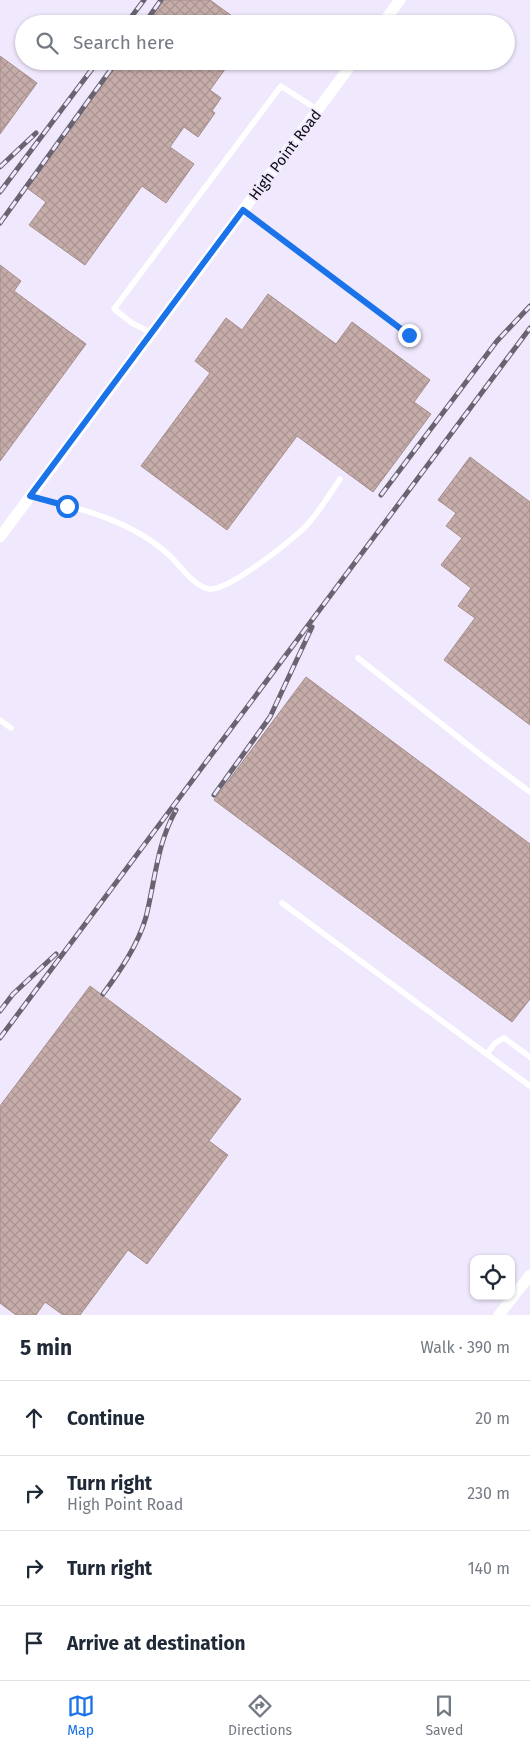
<!DOCTYPE html>
<meta charset="utf-8">
<style>
:root{--surface:#fff;--page:#f6f6f7;--text:#1f2937;--muted:#747a83;--line:#e0e1e3;--accent:#1a73e8}
body{margin:0;font-family:"Fira Sans",sans-serif;background:var(--page);color:var(--text)}
.controls{position:absolute;right:15px;bottom:15px;display:grid;overflow:hidden;border-radius:10px;box-shadow:0 1px 4px #0004}
.controls button{width:45px;height:45px;display:grid;place-items:center;padding:0;border:0;border-bottom:1px solid var(--line);background:var(--surface);color:var(--text);font:25px sans-serif}
.stop{position:absolute;width:15px;height:15px;margin:-11px;border:4px solid #1a73e8;border-radius:50%;background:#fff}
.stop.end{background:#1a73e8;border-color:#fff;box-shadow:0 1px 5px #0008}
.list{margin:0;padding:0;list-style:none}
h2{display:flex;justify-content:space-between;align-items:center;height:65px;margin:0;padding:0 20px;font-size:21px}
h2 small{font-size:16px;font-weight:400;color:var(--muted)}
.list li{display:grid;grid-template-columns:32px 1fr auto;gap:15px;align-items:center;box-sizing:border-box;height:75px;padding:0 20px;border-top:1px solid var(--line)}
.list b{display:block;font-size:19px;white-space:nowrap}
.list p{margin:0;font-size:16px;white-space:nowrap;color:var(--muted)}
.list em{font-size:16px;font-style:normal;color:var(--muted)}
.icon{flex:none;width:28px;height:28px;fill:none;stroke:currentColor;stroke-width:2;stroke-linecap:round;stroke-linejoin:round}
.map{position:relative;flex:none;width:530px;height:1315px;overflow:hidden}
.search{position:absolute;background:var(--surface);box-shadow:0 1px 4px #0004;left:15px;right:15px;top:15px;height:55px;display:flex;align-items:center;gap:12px;box-sizing:border-box;padding:0 18px;border-radius:28px;color:var(--muted);font-size:19px}
.sheet{height:365px;background:var(--surface)}
nav{display:flex;justify-content:space-around;align-items:center;box-sizing:border-box;height:70px;border-top:1px solid var(--line);background:var(--surface);font-size:14px;color:var(--muted)}
nav a{display:grid;justify-items:center;gap:2px}
nav .on{color:var(--accent)}
.map>svg:first-child{display:block}
.building{fill:url(#building-cross-hatch);stroke:#a68d8b}
.lines{fill:none;stroke-linecap:round;stroke-linejoin:round}
.service{stroke:#fff;stroke-width:5.5}
.minor{stroke:#fff;stroke-width:11}
.rail-casing{stroke:#696470;stroke-width:5}
.rail{stroke:#f0e8fd;stroke-width:3;stroke-dasharray:9;stroke-linecap:butt}
.route{stroke:#1a73e8;stroke-width:6}
.labels{text-anchor:middle;stroke-width:4;stroke-linejoin:round;paint-order:stroke}
.street-label{font-size:15px;fill:#0e0b12;stroke:#f0e8fd}
</style>
<div class="map">
<svg width="530" height="1315" viewBox="0 0 530 1315">
<defs>
<pattern id="building-cross-hatch" width="8" height="8" patternUnits="userSpaceOnUse" patternTransform="scale(1.25)"><rect width="8" height="8" fill="#c6adaa"/><path d="M0 0l8 8M0 8l8-8" fill="none" stroke="#a99491"/></pattern>
</defs>
<rect width="100%" height="100%" fill="#f0e8fd"/>
<g class="building">
<path d="M162,0h48l33,24h-98z"/>
<path d="M0,56l37,27 -37,51z"/>
<path d="M118,61h113l-21,29 11,8 -9,13 3,2 -17,24 -14,-10 -14,20 24,17 -28,39 -24,-17 -57,79 -56,-40 17,-23 -19,-14z"/>
<path d="M0,265l21,16 -7,10 72,53 -86,117z"/>
<path d="M268,294l68,50 16,-22 78,58 -16,22 17,12 -58,78 -76,-56 -70,94 -86,-64 69,-93 -15,-12 31,-43 16,12z"/>
<path d="M470,457l60,45v223l-86,-65 31,-42 -17,-12 13,-18 -30,-23 21,-27 -16,-12 10,-13 -18,-13z"/>
<path d="M306,677l224,167v155l-18,23 -298,-222z"/>
<path d="M90,986l151,113 -32,42 19,14 -81,109 -19,-14 -48,65h-17l-18,-13 -9,13h-20l-16,-12v-197z"/>
</g>
<g class="lines">
<g class="service">
<path d="M243,210l166,125"/>
<path d="M152,333l-20,-10 -18,-14 167,-223 37,24"/>
<path d="M30,496c49,12 101,24 139,59 11,10 24,31 40,34 20,2 80,-47 95,-61 14,-14 25,-33 36,-49"/>
<path d="M358,658l124,98 48,36"/>
<path d="M0,720l11,8"/>
<path d="M282,903l248,183"/>
<path d="M487,1054l8,-11 9,-5 26,19"/>
</g>
<g class="minor">
<path d="M382,24l18,-24"/>
<path d="M0,537l354,-476"/>
<path d="M499,1315l31,-40"/>
</g>
<defs>
<g id="rail">
<path d="M126,24l18,-24"/>
<path d="M144,24l17,-24"/>
<path d="M0,167l36,-34"/>
<path d="M0,192l98,-131"/>
<path d="M0,223l117,-162"/>
<path d="M381,495l116,-154 33,-35"/>
<path d="M214,795l56,-78 42,-90"/>
<path d="M103,994c17,-23 35,-49 43,-77 9,-36 11,-74 30,-107"/>
<path d="M0,1011l13,-17 43,-40"/>
<path d="M0,1038l530,-710"/>
</g>
</defs>
<use href="#rail" class="rail-casing"/>
<use href="#rail" class="rail"/>
</g>
<g class="lines">
<path class="route" d="M67,506l-37,-10 213,-286 166,125"/>
</g>
<g class="labels">
<g class="street-label">
<text transform="translate(285 155) rotate(-53)" y="5">High Point Road</text>
</g>
</g>
</svg>
<div class="controls">
<button><svg class="icon" aria-label="locate" viewBox="0 0 24 24"><circle cx="12" cy="12" r="6"/><path d="M12 2v4M12 18v4M2 12h4M18 12h4"/></svg></button>
</div>
<div class="stop" style="left:67px;top:506px"></div>
<div class="stop end" style="left:409px;top:335px"></div>
<div class="search"><svg class="icon" aria-label="search" viewBox="0 0 24 24"><circle cx="10" cy="10" r="6"/><path d="M15 15l6 6"/></svg>Search here</div>
</div>
<section class="sheet">
<h2>5 min<small>Walk · 390 m</small></h2>
<ul class="list">
<li><svg class="icon" aria-label="ahead" viewBox="0 0 24 24"><path d="M12 20V5M6 11l6-6 6 6"/></svg><div><b>Continue</b></div><em>20 m</em></li>
<li><svg class="icon" aria-label="right" viewBox="0 0 24 24"><path d="M7 20v-9h11M14 6l5 5-5 5"/></svg><div><b>Turn right</b><p>High Point Road</p></div><em>230 m</em></li>
<li><svg class="icon" aria-label="right" viewBox="0 0 24 24"><path d="M7 20v-9h11M14 6l5 5-5 5"/></svg><div><b>Turn right</b></div><em>140 m</em></li>
<li><svg class="icon" aria-label="arrive" viewBox="0 0 24 24"><path d="M6 21V4h12l-3 4 3 4H6"/></svg><div><b>Arrive at destination</b></div></li>
</ul>
</section>
<nav>
<a class="on"><svg class="icon" aria-label="map" viewBox="0 0 24 24"><path d="M3 6l6-2 6 2 6-2v14l-6 2-6-2-6 2zM9 4v14M15 6v14"/></svg>Map</a>
<a><svg class="icon" aria-label="directions" viewBox="0 0 24 24"><path d="M12 3l9 9-9 9-9-9zM9 14v-3h6M13 9l2 2-2 2"/></svg>Directions</a>
<a><svg class="icon" aria-label="saved" viewBox="0 0 24 24"><path d="M7 4h10v16l-5-4-5 4z"/></svg>Saved</a>
</nav>
